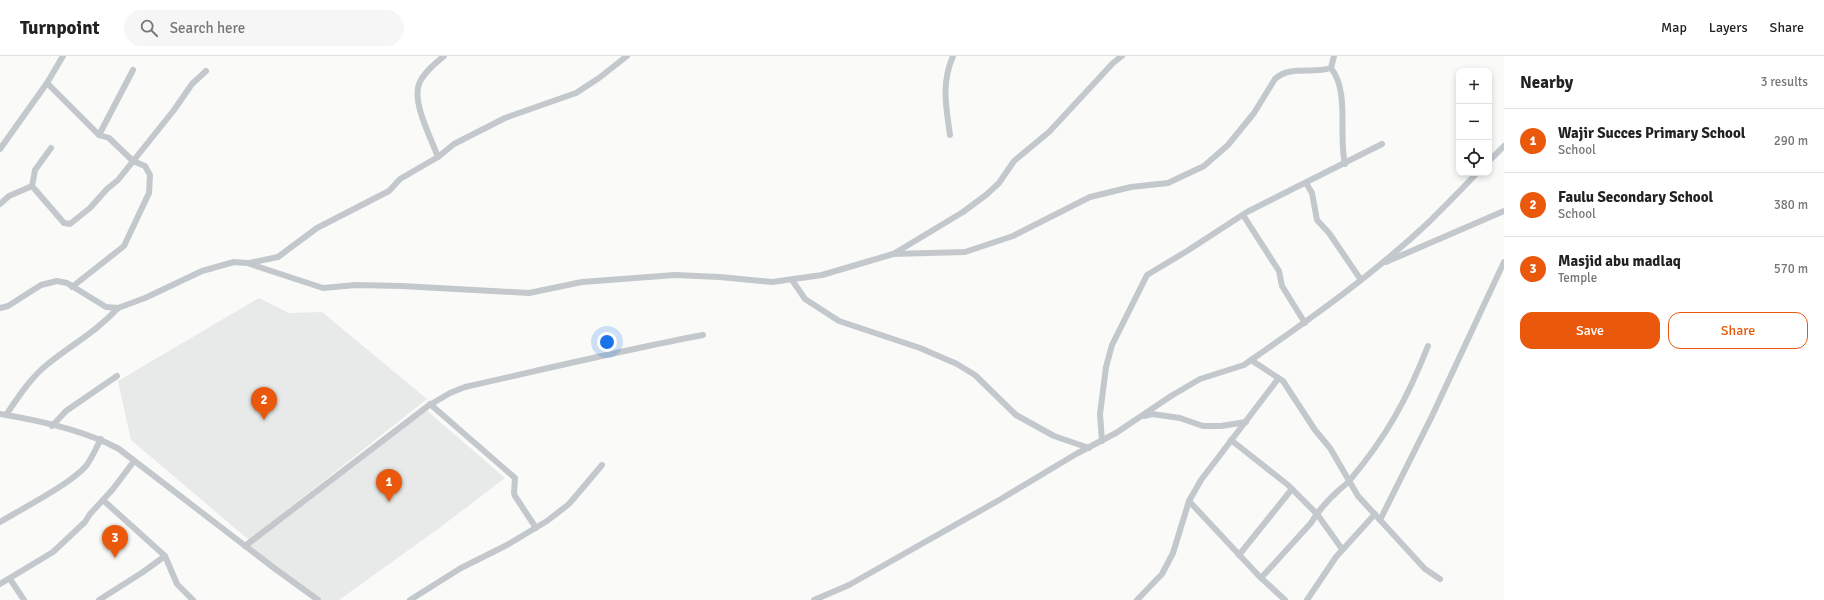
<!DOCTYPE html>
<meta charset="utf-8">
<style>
:root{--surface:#fff;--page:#f6f6f6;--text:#222;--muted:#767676;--line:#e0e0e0;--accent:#ea580c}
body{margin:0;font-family:Signika,sans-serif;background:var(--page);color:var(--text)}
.controls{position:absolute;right:12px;top:12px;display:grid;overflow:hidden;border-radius:8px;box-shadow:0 2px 6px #0003}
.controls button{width:36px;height:36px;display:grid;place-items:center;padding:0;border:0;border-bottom:1px solid var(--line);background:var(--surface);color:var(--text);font:20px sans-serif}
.you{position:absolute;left:607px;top:286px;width:14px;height:14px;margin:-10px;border:3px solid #fff;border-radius:50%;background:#1a73e8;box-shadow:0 0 0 6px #1a73e833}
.badge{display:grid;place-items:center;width:26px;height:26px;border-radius:50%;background:var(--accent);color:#fff;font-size:13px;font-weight:700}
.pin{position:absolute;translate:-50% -33px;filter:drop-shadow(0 1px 2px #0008)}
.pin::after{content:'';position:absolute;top:21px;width:14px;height:12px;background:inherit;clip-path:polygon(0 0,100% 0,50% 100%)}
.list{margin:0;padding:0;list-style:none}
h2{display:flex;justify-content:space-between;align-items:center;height:52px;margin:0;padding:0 16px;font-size:17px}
h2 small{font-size:13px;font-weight:400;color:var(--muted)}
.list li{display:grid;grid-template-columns:26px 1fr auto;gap:12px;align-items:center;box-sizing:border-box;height:64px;padding:0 16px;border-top:1px solid var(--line)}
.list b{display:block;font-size:15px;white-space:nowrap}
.list p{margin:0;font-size:13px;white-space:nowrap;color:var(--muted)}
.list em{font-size:13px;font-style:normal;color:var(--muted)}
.actions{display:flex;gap:8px;padding:12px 16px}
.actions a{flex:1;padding:9px 0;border:1px solid var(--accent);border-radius:12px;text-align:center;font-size:14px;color:var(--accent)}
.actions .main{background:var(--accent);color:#fff}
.icon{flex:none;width:22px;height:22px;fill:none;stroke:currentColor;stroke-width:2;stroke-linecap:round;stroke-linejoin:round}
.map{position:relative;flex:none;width:1504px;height:544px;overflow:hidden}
header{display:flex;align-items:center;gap:24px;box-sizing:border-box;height:56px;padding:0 20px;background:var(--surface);border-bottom:1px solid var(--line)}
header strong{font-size:19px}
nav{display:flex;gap:22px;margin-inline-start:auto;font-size:14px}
.search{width:280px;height:36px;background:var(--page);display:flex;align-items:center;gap:10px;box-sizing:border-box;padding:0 14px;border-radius:22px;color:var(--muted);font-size:15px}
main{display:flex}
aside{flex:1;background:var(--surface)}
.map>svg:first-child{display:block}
.built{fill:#e8e9e9}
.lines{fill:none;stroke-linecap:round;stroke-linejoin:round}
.minor{stroke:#c3c8cc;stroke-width:6}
</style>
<header>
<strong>Turnpoint</strong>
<div class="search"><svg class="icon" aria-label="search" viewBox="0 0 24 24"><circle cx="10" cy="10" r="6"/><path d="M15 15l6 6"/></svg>Search here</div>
<nav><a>Map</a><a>Layers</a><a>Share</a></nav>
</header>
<main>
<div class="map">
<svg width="1504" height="544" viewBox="0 0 1504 544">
<rect width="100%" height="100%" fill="#fafaf8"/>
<g class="built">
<path d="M259,242l30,15 33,-1 105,87 -178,141 -118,-100 -13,-59z"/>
<path d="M425,353l80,69 -67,51 -99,71h-18l-74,-54z"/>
</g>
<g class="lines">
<g class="minor">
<path d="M1331,12c19,24 7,67 14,96"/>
<path d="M47,27l52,52 10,3 24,23 12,5 5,9 -1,18 -25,53 -52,41"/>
<path d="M99,79l34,-65"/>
<path d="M950,79c-4,-29 -9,-51 3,-79"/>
<path d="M0,93l47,-66 16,-27"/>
<path d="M438,101c-7,-19 -26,-54 -19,-73 4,-11 17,-21 25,-28"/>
<path d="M1489,105l15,-15"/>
<path d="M1306,127l6,10 5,27 12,13 32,47"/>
<path d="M32,130l32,37 6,1 20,-16 17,-19 11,-9 56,-70 18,-26 14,-13"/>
<path d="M0,148l9,-8 23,-10 3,-16 16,-22"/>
<path d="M1243,159l36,56 3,15 23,37"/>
<path d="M895,197l68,-41 23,-17 13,-12 15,-22 35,-29 64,-69 9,-7"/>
<path d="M1386,206l118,-51"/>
<path d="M249,207l29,-6 39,-29 72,-37 11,-12 38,-22 16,-13 51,-26 71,-25 23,-15 28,-22"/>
<path d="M792,224l13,19 34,22 81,27 37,16 18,11 41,40 38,21 35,12"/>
<path d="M0,252l8,-2 33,-21 16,-4 10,2 39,24 12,1 27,-10 57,-27 32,-9 13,1 76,25 33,-3 46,1 127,7 53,-11 93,-7 45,2 52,5 50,-7 71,-21 72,-2 48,-16 77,-39 41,-10 37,-4 36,-17 24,-21 26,-32 21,-34c15,-14 38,-5 56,-11l3,-12"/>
<path d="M1251,304l32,21 32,49 15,18 28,48 67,73 15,10"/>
<path d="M430,348l85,74 -1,15 1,3 21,32"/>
<path d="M0,358c37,6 86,17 119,35l155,119 44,32"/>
<path d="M6,359c12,-18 25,-38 43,-52 24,-19 48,-32 69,-55"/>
<path d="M1144,360l8,-2 28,4 23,8h18l25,-4"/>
<path d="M52,370l14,-15 51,-35"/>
<path d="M1231,384l57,45 29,29 25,35"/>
<path d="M1102,385l-2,-27 6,-47 6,-22 35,-70 40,-24 60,-39 135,-68"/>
<path d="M103,444l62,56 12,28 16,16"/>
<path d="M1189,445l70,75 26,24"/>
<path d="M1380,464l52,-104 72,-154"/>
<path d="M0,466c23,-14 69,-37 86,-56 6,-8 10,-18 15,-27"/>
<path d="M245,490l183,-140 22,-13 15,-6c80,-18 158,-37 238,-52"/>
<path d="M1239,499l53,-66"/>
<path d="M1261,522l50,-55c7,-12 17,-23 28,-33 3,-3 8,-6 11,-10 37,-44 57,-81 78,-134"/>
<path d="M10,523l14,21"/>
<path d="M0,528l53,-32 32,-30 5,-8 23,-25 21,-28"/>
<path d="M99,544l44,-28 22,-16"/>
<path d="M410,544l51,-32 46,-23 40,-24 22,-17 33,-39"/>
<path d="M814,544l35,-15 152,-86 75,-45 40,-21 55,-37 29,-17 44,-14 7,-5c62,-43 124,-87 179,-139 16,-16 32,-32 47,-48"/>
<path d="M1137,544l25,-26 11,-21 16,-52 12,-21 77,-101"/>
<path d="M1307,544l29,-43 39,-43"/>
</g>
</g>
</svg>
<div class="controls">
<button>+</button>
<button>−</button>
<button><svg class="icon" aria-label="locate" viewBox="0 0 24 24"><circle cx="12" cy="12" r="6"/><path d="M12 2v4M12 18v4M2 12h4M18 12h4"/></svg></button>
</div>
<div class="you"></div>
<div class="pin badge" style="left:389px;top:446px">1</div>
<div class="pin badge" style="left:264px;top:364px">2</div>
<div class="pin badge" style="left:115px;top:502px">3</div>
</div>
<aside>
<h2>Nearby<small>3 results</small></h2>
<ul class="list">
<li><span class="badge">1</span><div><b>Wajir Succes Primary School</b><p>School</p></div><em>290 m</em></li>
<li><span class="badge">2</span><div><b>Faulu Secondary School</b><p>School</p></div><em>380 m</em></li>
<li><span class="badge">3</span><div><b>Masjid abu madlaq</b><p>Temple</p></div><em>570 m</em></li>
</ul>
<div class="actions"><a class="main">Save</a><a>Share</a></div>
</aside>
</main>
